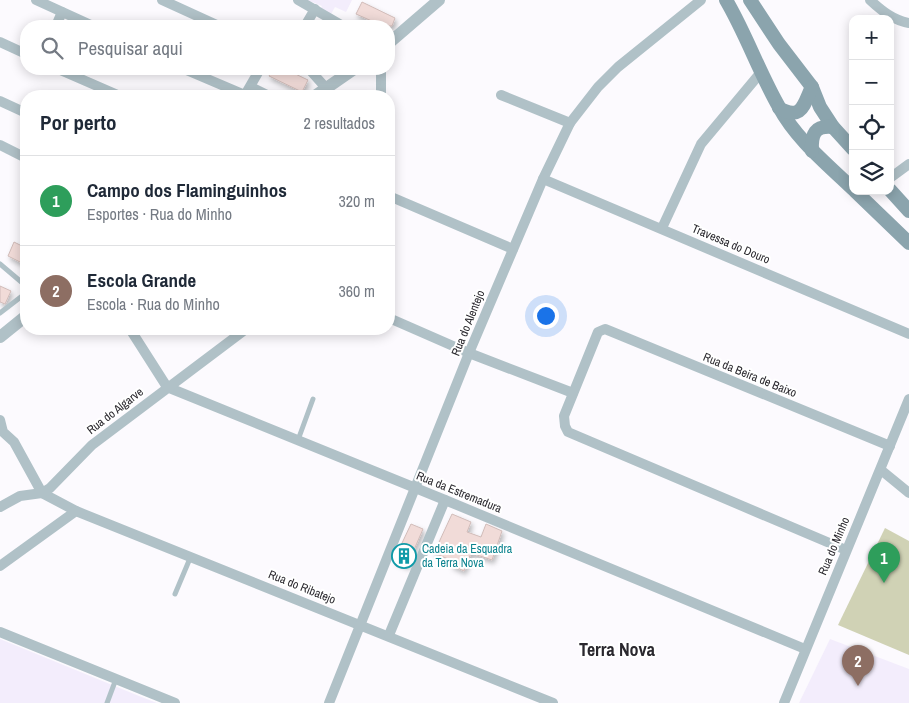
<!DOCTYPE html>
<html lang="pt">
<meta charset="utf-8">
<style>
:root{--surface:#fff;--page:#f6f6f7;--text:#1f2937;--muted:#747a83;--line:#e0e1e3;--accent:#44892d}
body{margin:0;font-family:"Archivo Narrow",sans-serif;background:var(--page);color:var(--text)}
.controls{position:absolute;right:15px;top:15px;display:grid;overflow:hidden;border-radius:10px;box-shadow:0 2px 12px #0003}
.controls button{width:45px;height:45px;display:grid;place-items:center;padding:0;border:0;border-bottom:1px solid var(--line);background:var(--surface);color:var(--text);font:25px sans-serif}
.you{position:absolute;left:545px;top:315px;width:18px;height:18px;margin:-12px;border:4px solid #fff;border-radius:50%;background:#1a73e8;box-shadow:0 0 0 8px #1a73e833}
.badge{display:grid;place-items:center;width:32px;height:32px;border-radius:50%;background:var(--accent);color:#fff;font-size:16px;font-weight:700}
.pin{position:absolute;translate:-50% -41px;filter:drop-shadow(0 1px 2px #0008)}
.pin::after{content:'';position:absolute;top:26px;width:18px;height:15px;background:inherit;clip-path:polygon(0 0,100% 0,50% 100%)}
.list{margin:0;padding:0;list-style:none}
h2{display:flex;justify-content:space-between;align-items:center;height:65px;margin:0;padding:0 20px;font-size:21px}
h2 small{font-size:16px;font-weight:400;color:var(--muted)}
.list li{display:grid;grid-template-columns:32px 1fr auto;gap:15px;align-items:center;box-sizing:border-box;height:90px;padding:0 20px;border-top:1px solid var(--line)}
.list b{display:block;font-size:19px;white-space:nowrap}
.list p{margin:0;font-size:16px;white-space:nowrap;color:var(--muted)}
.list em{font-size:16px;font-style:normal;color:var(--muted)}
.icon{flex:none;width:28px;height:28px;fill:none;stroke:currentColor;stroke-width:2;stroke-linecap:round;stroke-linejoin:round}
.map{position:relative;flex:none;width:909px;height:703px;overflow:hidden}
.search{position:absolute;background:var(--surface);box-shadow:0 2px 12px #0003;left:20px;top:20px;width:375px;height:55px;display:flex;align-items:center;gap:12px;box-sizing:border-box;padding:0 18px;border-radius:20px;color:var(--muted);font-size:19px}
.panel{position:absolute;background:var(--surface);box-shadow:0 2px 12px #0003;left:20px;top:90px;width:375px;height:245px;border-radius:20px}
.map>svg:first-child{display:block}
.built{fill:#f3edfc}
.green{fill:#d0d2b5}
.building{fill:#f1dbd8;stroke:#d1bcb9;filter:url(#shadow)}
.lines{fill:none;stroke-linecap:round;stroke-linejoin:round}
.service{stroke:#b0c1c7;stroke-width:5}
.minor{stroke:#b0c1c7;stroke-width:10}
.tertiary{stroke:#b0c1c7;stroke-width:12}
.secondary{stroke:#8ba4ad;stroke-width:14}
.labels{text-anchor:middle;stroke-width:4;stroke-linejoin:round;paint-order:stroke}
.street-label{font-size:12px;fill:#2a282e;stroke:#fff}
.culture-label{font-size:12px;fill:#0d838f;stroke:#fff;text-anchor:start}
.district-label{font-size:18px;font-weight:bold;fill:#2a282e;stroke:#fff}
</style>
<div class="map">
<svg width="909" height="703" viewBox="0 0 909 703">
<defs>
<filter id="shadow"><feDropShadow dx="2" dy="3.5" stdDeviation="2.5" flood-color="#0004"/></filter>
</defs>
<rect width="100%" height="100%" fill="#fcfafe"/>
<g class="built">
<path d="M307,0h45l-6,12 -11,-5 -4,7 -11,-4 2,-4z"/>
<path d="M0,639l139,57 18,7h-157z"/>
<path d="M830,639l79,30v34h-110z"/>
</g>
<path class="green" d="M885,528l24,13v114l-71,-30z"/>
<g class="building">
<path d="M362,2l33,16 -3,8h-9l-27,-12z"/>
<path d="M273,69h12l23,11 -6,12 -33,-16z"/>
<path d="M14,242l12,6v17l-18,-9z"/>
<path d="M0,286l11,5 -6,13 -5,-2z"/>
<path d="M452,514l19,8 -4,10 14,5 5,-13 16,7 -10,29 -21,-7 -7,18 -13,-6 2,-4 -19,-8z"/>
<path d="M411,524l12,5 -16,37 -13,-6z"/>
</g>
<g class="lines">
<g class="service">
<path d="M389,223h2"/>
<path d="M0,264l26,22"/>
<path d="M0,313l26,-20"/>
<path d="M298,440l15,-41"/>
<path d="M175,594l16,-38"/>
<path d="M107,703l9,-24"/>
</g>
<g class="minor">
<path d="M36,0l57,26"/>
<path d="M162,0l57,26"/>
<path d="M298,0l45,26"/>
<path d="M870,0c12,11 23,20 39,23"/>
<path d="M56,26l6,-14"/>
<path d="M305,26l10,-17"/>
<path d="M0,42l26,12"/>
<path d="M58,69l62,27"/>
<path d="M184,69l61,26 15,-26"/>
<path d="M309,69l17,19"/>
<path d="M251,87l18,9"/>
<path d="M501,95l69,28"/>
<path d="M381,96v-27"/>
<path d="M0,101l26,12"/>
<path d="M0,145l26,13"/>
<path d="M890,178l19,-14"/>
<path d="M543,179l366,155"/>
<path d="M389,196l124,53"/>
<path d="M662,228l39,-84 61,-73"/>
<path d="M389,318l80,35 104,40"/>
<path d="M130,329l37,58 278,113 360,149"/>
<path d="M0,420l3,12 11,10 28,51 34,18 477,192"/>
<path d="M881,470l28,23"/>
<path d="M0,507l20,-11 22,-3 8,-5 42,-43 154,-116"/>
<path d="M846,550l-278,-118 -3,-6 -1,-10 34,-84 7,-3 5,2 280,115"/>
<path d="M0,566l76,-55"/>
<path d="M0,632l175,71"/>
<path d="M389,635l56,-135"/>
<path d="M329,703l140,-350 74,-174 27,-56 28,-36 20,-20 83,-67"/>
<path d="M784,703l125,-304"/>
</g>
<g class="tertiary">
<path d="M389,43l50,-43"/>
<path d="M315,96l39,-27"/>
<path d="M0,337l26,-21"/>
</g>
<g class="secondary">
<path d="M726,0c20,34 33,72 53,107 17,32 48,57 74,82"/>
<path d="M750,0l29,44 33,43 8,20 13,20 20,22"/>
<path d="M779,108c24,14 25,-6 33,-21"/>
<path d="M812,151c-1,-17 3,-26 21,-24"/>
<path d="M890,190l19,21"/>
<path d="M855,191l54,52"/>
</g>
</g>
<defs>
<symbol id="building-ring" viewBox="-11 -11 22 22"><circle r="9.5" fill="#fff" stroke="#0f9aa8" stroke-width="1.5"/><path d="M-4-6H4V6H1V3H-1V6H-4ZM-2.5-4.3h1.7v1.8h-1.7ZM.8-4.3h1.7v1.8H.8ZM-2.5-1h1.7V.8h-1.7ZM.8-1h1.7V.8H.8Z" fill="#0f9aa8"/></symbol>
</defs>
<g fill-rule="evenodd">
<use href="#building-ring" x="390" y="542" width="28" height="28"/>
</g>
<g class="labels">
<g class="street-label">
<text transform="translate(731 244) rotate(23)" y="4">Travessa do Douro</text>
<text transform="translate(468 323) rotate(-68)" y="4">Rua do Alentejo</text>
<text transform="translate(750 375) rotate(22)" y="4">Rua da Beira de Baixo</text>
<text transform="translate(115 411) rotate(-38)" y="4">Rua do Algarve</text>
<text transform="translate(459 492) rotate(22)" y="4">Rua da Estremadura</text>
<text transform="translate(834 546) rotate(-67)" y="4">Rua do Minho</text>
<text transform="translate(302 587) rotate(22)" y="4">Rua do Ribatejo</text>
</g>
<g class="culture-label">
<text x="422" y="553">Cadeia da Esquadra<tspan x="422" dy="14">da Terra Nova</tspan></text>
</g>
<g class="district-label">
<text x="617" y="656">Terra Nova</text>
</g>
</g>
</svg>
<div class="controls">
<button>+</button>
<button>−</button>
<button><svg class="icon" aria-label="locate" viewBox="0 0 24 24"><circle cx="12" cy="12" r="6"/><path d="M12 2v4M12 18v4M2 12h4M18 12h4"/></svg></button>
<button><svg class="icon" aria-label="layers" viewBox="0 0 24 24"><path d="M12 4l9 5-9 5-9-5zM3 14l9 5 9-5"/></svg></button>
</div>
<div class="you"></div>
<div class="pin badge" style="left:884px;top:583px;background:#2e9e5b">1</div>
<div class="pin badge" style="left:858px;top:686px;background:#8d6e63">2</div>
<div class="search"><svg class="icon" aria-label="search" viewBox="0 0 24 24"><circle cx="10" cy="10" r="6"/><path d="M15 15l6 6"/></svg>Pesquisar aqui</div>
<section class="panel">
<h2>Por perto<small>2 resultados</small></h2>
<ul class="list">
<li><span class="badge" style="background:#2e9e5b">1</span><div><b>Campo dos Flaminguinhos</b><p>Esportes · Rua do Minho</p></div><em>320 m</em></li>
<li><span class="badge" style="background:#8d6e63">2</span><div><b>Escola Grande</b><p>Escola · Rua do Minho</p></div><em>360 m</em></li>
</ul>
</section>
</div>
